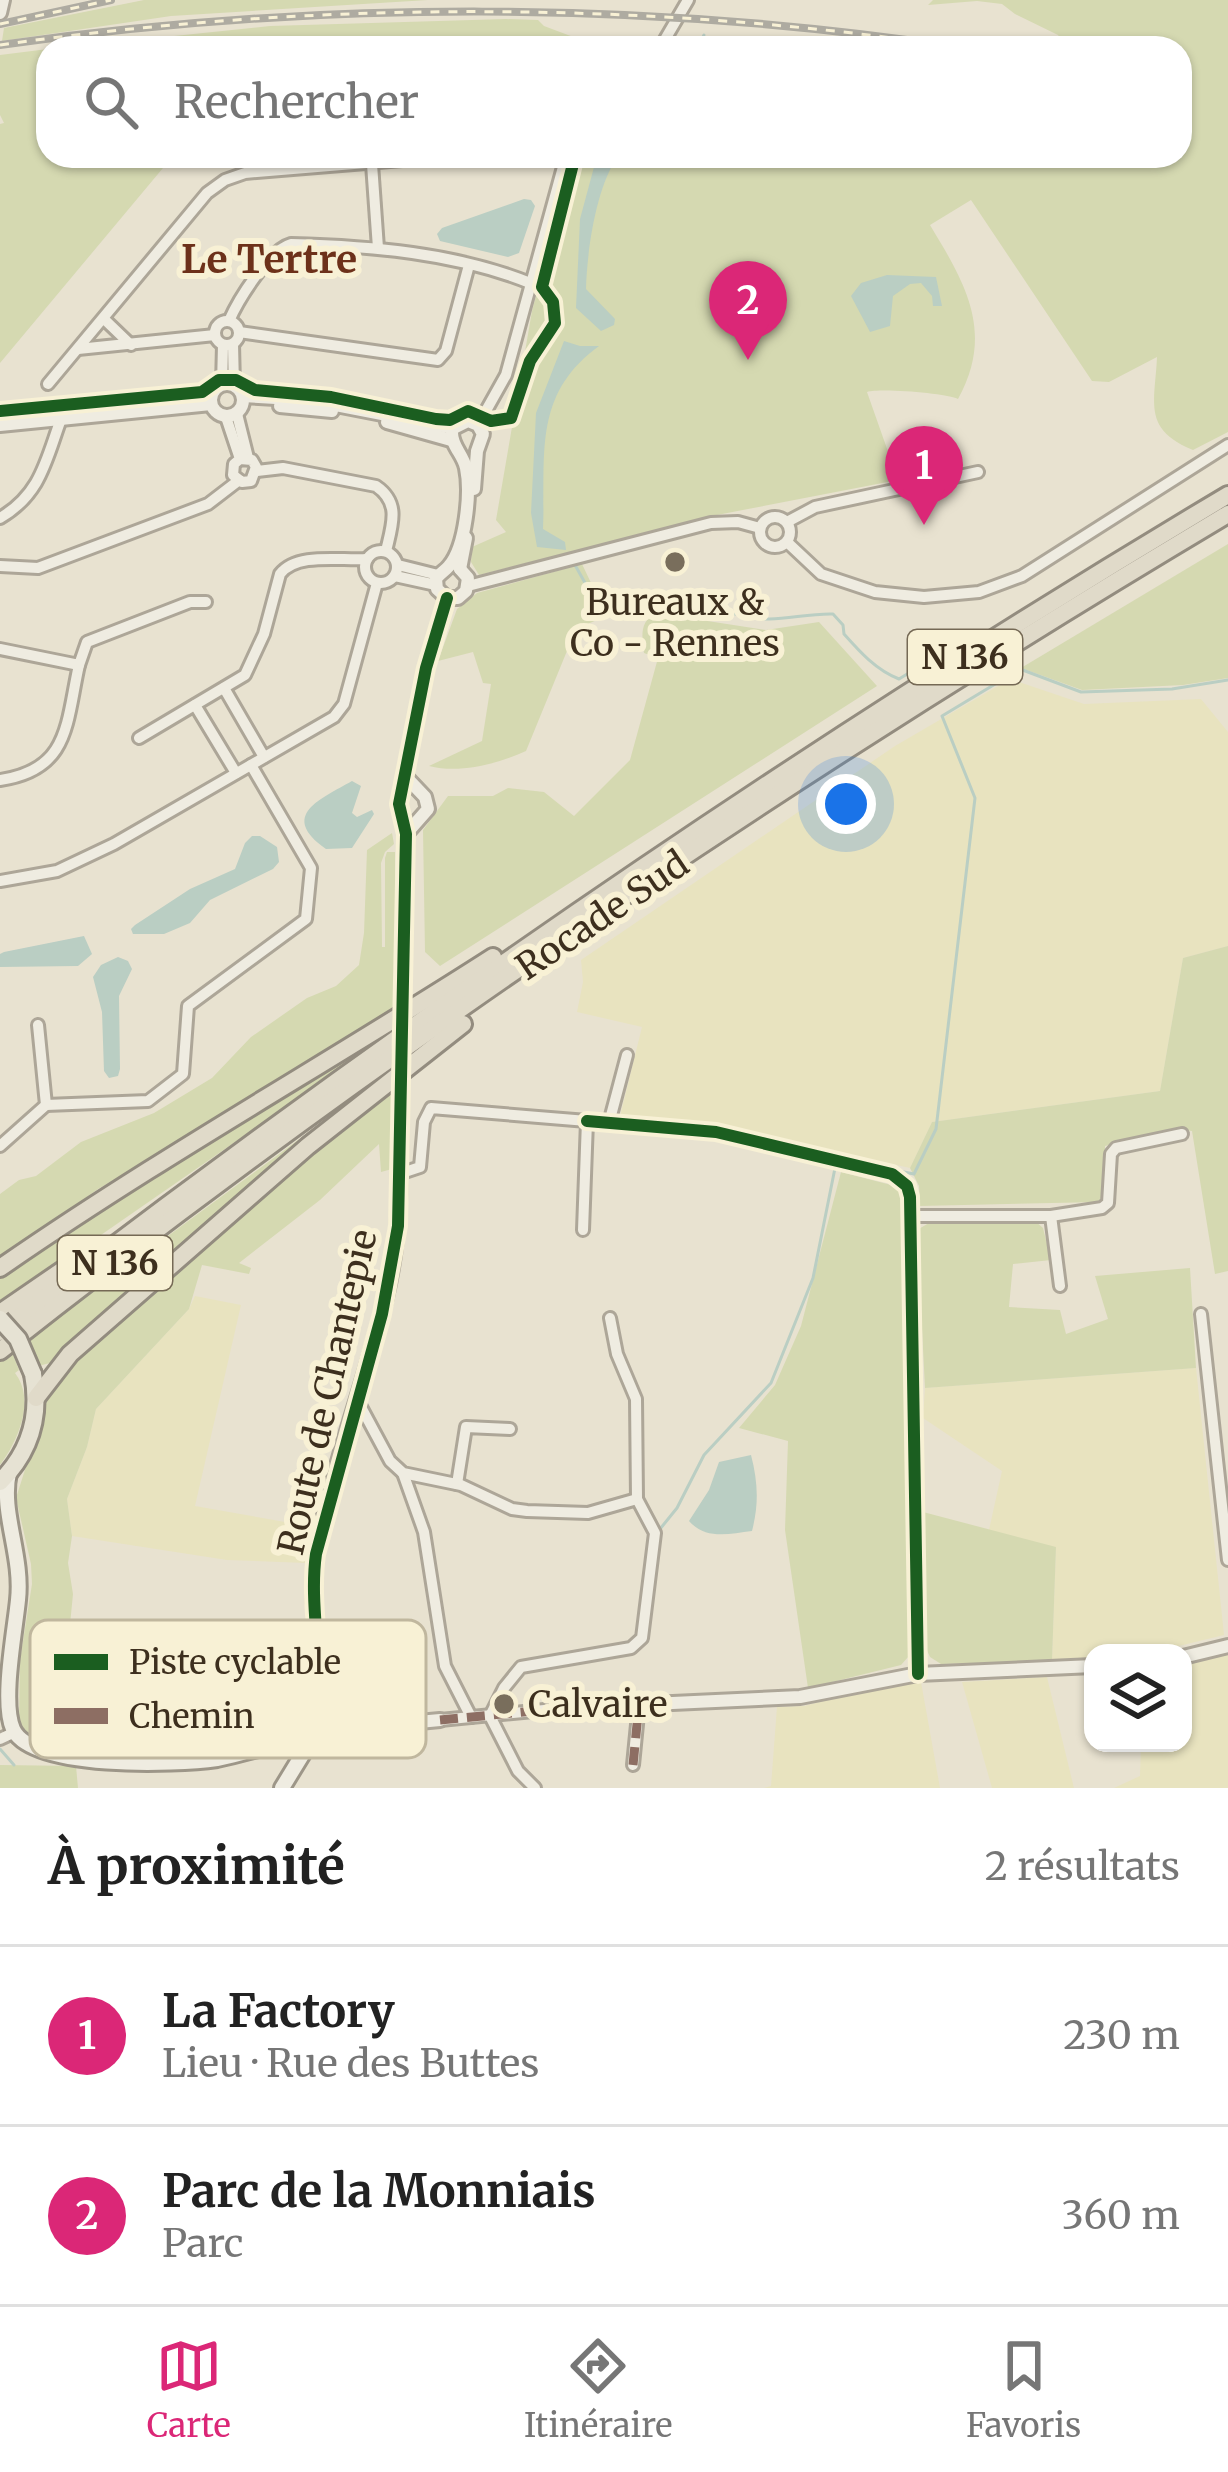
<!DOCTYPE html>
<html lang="fr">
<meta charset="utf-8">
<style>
:root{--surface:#fff;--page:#f6f6f6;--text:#222;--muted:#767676;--line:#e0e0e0;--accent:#db2777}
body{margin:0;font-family:Merriweather,serif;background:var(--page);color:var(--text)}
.controls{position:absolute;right:36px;bottom:36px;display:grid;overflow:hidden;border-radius:24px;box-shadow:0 3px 9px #0004}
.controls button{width:108px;height:108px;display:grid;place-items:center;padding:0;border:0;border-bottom:3px solid var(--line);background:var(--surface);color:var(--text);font:60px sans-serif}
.you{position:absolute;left:846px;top:804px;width:42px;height:42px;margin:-30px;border:9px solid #fff;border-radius:50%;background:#1a73e8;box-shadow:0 0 0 18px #1a73e833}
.badge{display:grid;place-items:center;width:78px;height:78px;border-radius:50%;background:var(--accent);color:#fff;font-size:39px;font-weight:700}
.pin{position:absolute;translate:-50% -99px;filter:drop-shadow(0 3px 6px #0008)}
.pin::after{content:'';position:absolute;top:63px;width:42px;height:36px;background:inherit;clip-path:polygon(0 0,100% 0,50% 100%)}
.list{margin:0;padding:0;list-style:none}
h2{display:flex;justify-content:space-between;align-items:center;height:156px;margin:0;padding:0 48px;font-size:51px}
h2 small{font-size:39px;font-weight:400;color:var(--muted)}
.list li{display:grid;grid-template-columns:78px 1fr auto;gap:36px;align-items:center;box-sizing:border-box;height:180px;padding:0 48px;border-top:3px solid var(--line)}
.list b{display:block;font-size:45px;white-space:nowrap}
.list p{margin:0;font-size:39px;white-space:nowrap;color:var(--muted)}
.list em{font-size:39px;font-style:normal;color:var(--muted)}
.icon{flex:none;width:66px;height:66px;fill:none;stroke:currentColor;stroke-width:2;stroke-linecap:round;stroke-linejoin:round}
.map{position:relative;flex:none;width:1228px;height:1788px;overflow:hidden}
.search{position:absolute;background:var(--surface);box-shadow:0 3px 9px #0004;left:36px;right:36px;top:36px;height:132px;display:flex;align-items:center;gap:30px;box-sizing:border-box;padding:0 42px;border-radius:36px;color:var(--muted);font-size:45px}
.sheet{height:516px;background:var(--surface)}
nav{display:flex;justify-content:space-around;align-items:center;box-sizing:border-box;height:168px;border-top:3px solid var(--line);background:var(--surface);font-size:33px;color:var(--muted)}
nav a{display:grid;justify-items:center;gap:6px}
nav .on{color:var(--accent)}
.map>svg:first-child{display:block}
.farmland{fill:#e8e3bf}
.green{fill:#d5d9b1}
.water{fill:#bacec3}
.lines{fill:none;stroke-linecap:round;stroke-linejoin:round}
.stream{stroke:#bacec3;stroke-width:3}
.minor-casing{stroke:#ada698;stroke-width:16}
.tertiary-casing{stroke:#ada698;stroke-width:18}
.secondary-casing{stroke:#9d9688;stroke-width:20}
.primary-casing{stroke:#938c7f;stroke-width:22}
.trunk-casing{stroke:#938c7f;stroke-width:22}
.minor{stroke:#efece1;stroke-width:10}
.tertiary{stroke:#efece1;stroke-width:12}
.secondary{stroke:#efece1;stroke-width:14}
.primary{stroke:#e6e2d3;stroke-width:16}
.trunk{stroke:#e0dac9;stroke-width:16}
.rail-casing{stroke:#aeaba1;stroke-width:8}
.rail{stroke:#f8f1d5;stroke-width:3;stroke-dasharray:9;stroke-linecap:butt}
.tertiary-bridge-casing{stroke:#ada698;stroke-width:18;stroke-linecap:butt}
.primary-bridge-casing{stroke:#938c7f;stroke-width:22;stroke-linecap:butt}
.tertiary-bridge{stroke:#efece1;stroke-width:12}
.primary-bridge{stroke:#e6e2d3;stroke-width:16}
.quiet{stroke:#8d6e63;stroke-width:9;stroke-dasharray:18 9;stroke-linecap:butt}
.cycleway-casing{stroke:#f8f1d5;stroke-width:20}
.cycleway{stroke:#1b5e20;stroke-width:12}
.poi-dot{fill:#796e5c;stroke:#f8f1d5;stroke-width:4.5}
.labels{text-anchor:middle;stroke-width:12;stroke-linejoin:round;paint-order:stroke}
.shield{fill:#f8f1d5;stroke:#756955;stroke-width:3}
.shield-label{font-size:33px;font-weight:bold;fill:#3d2f1e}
.poi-label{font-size:36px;fill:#3d2f1e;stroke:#f8f1d5}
.street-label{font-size:36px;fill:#3d2f1e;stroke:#f8f1d5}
.neighbourhood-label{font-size:39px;font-weight:bold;fill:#6d311a;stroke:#f8f1d5}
.key{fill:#f8f1d5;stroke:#c0b79e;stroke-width:3}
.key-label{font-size:33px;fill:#3d2f1e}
</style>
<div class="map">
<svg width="1228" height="1788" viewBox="0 0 1228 1788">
<rect width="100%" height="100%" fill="#e8e2d0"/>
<g class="farmland">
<path d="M1010,679l74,25 117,-5 27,33v214l-45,12 -23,133 -228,31 -22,46 -183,-41 -107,-11 22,-89 -65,-15 6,-30 -2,-22 314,-214z"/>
<path d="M195,1296l46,9 -46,201 118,21 -7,36 -79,-3 -155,-24 -5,-37 20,-52 9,-38 93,-100z"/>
<path d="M1196,1368l28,267 -74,18h-57v5l-41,3 4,-113 -67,-18 13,-59 -79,-53 2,-30z"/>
<path d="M1228,1653v135h-114l26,-12 1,-33h42v-79z"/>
<path d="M1047,1677l27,111h-82l-30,-106z"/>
<path d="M921,1682l19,106h-176l7,-2 6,-79 27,-1 87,-22z"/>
</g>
<g class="green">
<path d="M144,0h284l-257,16 -169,25 2,-13z"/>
<path d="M933,0h295v432l-35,18c-51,-21 -38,-47 -36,-93l-48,25 -17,-1 -121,-181 -41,25c35,58 65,107 28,174 -13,-6 -77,-11 -91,-7l31,88 -181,35 -238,60 -8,-13 1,-15 34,-15 -10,-12 36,-209 41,-155h607v-108h-112l-10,-13 -43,-21 -13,-10 -25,-3 -49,4z"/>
<path d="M506,19l32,1 6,6 32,12 4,10h-521l211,-22z"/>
<path d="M48,49v107h125l-173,207v-239l4,-1 -4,-8v-60z"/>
<path d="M1228,544v134l-45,7 -101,5 -61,-22z"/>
<path d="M582,564l10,21 25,7 -6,22 -35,15 -50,122c-29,13 -66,23 -97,15l53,-25 9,-57 -8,-1 -10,-31 -35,9 19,-52 20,-16z"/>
<path d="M656,613l110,17 53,-8 58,64 -437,280 -15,-14 -2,-122 25,-34h45l15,-8 36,4 30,24 56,-56 28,-102 -14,-5c-2,-17 -5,-31 12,-40z"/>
<path d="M392,833l2,11 -9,8 -4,11 1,84h3v-89l2,-6h8v160l-9,10 -288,167 -98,71v-66l19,-14 17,-4 45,-34 73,-29 58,-35 39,-41 56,-39 29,-12 23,-21 5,-32 3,-83z"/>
<path d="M1228,946v325l-13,3 -23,-143 -19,-2 -68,17v35l-5,21 -180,4 -1,-20 -9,-18 22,-46 228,-31 23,-133z"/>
<path d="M395,1026v5l-395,274v-28l34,-27z"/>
<path d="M394,1069l-340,293 -16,4 -11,-26z"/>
<path d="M394,1087l-2,82 -11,3 -2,-28 -59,56 -81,63 12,5 -2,6 -47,-9 -13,44 -93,100 -9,38 -20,52 5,37 -4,27 5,31 -6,61 4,21 1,67 -3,8 -39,-12 -11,-19 1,-60 12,-76 -1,-20 -15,-66 36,-113 20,-25 253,-221z"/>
<path d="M841,1172l58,15 5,14 5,455 -8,9 -93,23 -23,-158 3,-89 -49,-13 36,-43 26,-59z"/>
<path d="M1035,1221l8,7 8,32 -38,4 -4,43 51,3 6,24 42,-15 -13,-43 95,-8 6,100 -271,20 -8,-158 12,-7z"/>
<path d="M12,1352l7,18 -4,3c21,27 3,68 -15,92v-104z"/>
<path d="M923,1512l133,35 -4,114 -111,3 -11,-7 -6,-13z"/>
<path d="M0,1765l76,1 2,22h-78z"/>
</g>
<g class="water">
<path d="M597,156h21c-22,31 -31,95 -32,133l29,30 -1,6 -13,6 -25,-23 4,-89z"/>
<path d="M524,199l7,1 4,6 -16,47 -11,4 -68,-16 -3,-7 5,-6z"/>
<path d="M887,275l49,2 6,29h-9l-1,-10 -11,-13 -11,1 -17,12 -3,30 -20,6 -19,-36 10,-13z"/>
<path d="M564,341l16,5h19c-67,49 -53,108 -56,183l22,13 1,8 -29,-3 -6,-34 5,-100z"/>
<path d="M352,781l9,5 -9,27 5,4 15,-7 2,4 -22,34 -26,1c-48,-34 -5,-50 26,-68z"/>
<path d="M252,836h8l17,11 2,15 -6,7 -63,31 -20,23 -26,11h-31l-2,-5 4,-4 55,-36 45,-20 10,-26z"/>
<path d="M84,936l8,18 -14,12 -78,1v-13l4,-2z"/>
<path d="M118,957l10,4 4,8 -13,27 1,73 -2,7 -9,2 -5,-7 -2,-59 -9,-35 8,-12z"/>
<path d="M751,1455c7,27 8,49 1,76 -24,3 -46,9 -63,-10l20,-31 10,-28z"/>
</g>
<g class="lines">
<g class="stream">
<path d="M698,48l6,-13"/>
<path d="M575,565l14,25 152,25c32,10 59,-2 92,-1l10,11 1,9c16,18 32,36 55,45l59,-36"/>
<path d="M843,1168l49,12"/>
<path d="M899,1171l15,3 22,-45 39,-331 -33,-82 78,-47 61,23 91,-3 56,-9"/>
<path d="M660,1529l17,-21 27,-53 67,-72 42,-105 22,-110"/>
<path d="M0,1749l14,16"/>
</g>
<defs>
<g id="minor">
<path d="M660,48l28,-48"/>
<path d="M372,164l6,84"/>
<path d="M104,319l27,26"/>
<circle cx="227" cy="333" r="12"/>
<path d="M229,321c9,-21 40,-71 62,-77 79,2 165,9 239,39"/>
<path d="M239,332l199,28 8,-9 23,-86"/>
<path d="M233,344l1,42"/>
<path d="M78,349l137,-14"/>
<path d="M48,384l159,-191 18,-13 20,-7 206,-17"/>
<path d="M222,385l1,-40"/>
<path d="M237,414l11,44"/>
<path d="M226,417l14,42 -6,5 -1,11 9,7 9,-1 5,-14 -4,-7 -12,-1"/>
<path d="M478,425l28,-50 60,-219"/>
<path d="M257,471l26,-3 93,18c25,17 16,39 10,65"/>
<circle cx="775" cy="532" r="15"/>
<path d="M0,518c41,-24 46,-58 61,-99"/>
<path d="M787,522l28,-15 163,-35"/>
<path d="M787,542l34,32 54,18 49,5 55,-5 43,-16 206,-131"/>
<circle cx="381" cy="567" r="16"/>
<path d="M398,565l40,10"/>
<path d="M0,566l38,2 170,-64 30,-23"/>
<path d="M395,576l41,9"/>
<path d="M468,586l243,-63 27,-1 22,6"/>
<path d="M0,649l79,16 8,-23 103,-40h16"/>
<path d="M224,688l40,69"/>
<path d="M195,705l41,68"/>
<path d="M139,738l106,-63 19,-41 16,-60c17,-22 61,-13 87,-15"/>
<path d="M0,780c70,-10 66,-57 79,-115"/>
<path d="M0,881l57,-10 57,-27 220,-127 10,-13 33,-121"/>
<path d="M46,1105l102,-4 35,-27 5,-68 118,-87 5,-51 -60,-103"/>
<path d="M587,1121l129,11 176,42 15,12 3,11 8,477"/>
<path d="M609,1123l18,-68"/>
<path d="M0,1146l46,-41 -8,-80"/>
<path d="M399,1174l21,-7 4,-45 7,-14 156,13 -4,109"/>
<path d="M911,1216h140l9,70"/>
<path d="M1051,1216l51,-8 6,-5 3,-49 5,-6 66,-14"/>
<path d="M1201,1314l27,246"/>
<path d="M356,1405l5,2 29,54 13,12 58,12 51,24 15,2 61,2 49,-14"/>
<path d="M403,1473l21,59 21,134 26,51"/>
<path d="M457,1484l9,-57 44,2"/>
<path d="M179,1670l11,-7 126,-25"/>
<path d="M209,1706l109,-14"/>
<path d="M490,1716l14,-28 17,-21 110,-19 11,-10 13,-105 -18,-34 -1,-100 -19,-45 -7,-36"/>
<path d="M490,1716l28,55 17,17"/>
<path d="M440,1720l125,-12"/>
<path d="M0,1739l15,-7"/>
<path d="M633,1765l6,-61"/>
</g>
<g id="tertiary">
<path d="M0,13l3,-13"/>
<circle cx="227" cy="400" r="16"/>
<path d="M243,396l67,4 144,28"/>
<path d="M164,401l47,-5"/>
<path d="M280,406l52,5"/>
<path d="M0,415l114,-10"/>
<path d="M387,422l64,18"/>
<path d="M0,425l211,-21"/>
<path d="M454,428l14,-7 10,4 5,9 -6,17 -3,38"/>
<path d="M460,569l6,-31"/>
<path d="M447,598l-10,-9 -1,-10c3,-5 9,-8 13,-13 17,-20 22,-74 17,-98 -3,-14 -14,-21 -14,-35"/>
<path d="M447,598h11l8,-7 2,-13 -8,-9"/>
<path d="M406,834l22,-25 -3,-12 -19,-20"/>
<path d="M402,1003l4,-169 -7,-30 27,-136 21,-70"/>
<path d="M1183,1657l45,-11"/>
<path d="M565,1708l235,-11 118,-23 175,-8"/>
<path d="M313,1732l127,-12"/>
<path d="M307,1747c25,-61 -1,-128 9,-192 15,-87 49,-172 70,-258 17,-69 14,-140 14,-211"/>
</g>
<path id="secondary" d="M9,1473c-9,39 14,82 9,127 -3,31 -17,102 -5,129 18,41 164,36 204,30 27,-5 63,-20 90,-12l-25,41"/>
<path id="primary" d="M0,1482c30,-30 41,-66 33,-108"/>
<g id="trunk">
<path d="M0,1268c160,-111 330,-206 493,-311"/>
<path d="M0,1313l86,-59"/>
<path d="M0,1332c393,-302 802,-583 1228,-837"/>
<path d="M0,1351c385,-304 807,-586 1228,-837"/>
<path d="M36,1398l34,-44 238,-208 155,-122"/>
</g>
</defs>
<use href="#minor" class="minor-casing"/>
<use href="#tertiary" class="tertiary-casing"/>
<use href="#secondary" class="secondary-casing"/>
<use href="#primary" class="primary-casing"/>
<use href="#trunk" class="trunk-casing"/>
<use href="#minor" class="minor"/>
<use href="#tertiary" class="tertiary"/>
<use href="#secondary" class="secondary"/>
<use href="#primary" class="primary"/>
<use href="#trunk" class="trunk"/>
<defs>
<g id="rail">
<path d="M0,24l111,-24"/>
<path d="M0,45c315,-45 649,-45 964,3"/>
</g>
</defs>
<use href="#rail" class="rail-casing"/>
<use href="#rail" class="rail"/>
<defs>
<path id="tertiary-bridge" d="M400,1086l2,-83"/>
<path id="primary-bridge" d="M0,1319l18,20 15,35"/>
</defs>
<use href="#tertiary-bridge" class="tertiary-bridge-casing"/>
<use href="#primary-bridge" class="primary-bridge-casing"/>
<use href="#tertiary-bridge" class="tertiary-bridge"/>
<use href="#primary-bridge" class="primary-bridge"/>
<g class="quiet">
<path d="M440,1720l125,-12"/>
<path d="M633,1765l6,-61"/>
</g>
<defs>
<g id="cycleway">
<path d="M0,411l202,-19 17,-12h17l19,10 76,7 105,22 14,1 18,-9 23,10 20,-3 19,-57 25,-38 -2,-21 -11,-15 33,-131"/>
<path d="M587,1121l129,11 176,42 15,12 3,11 8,477"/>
<path d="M307,1747c25,-61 0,-129 9,-193l66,-240 16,-88 8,-392 -7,-30 27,-136 21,-70"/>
</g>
</defs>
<use href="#cycleway" class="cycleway-casing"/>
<use href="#cycleway" class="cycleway"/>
</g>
<g class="poi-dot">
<circle cx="675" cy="562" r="12"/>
<circle cx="504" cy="1704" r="12"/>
</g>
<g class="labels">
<g class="shield">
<rect x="908" y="630" width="114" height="54" rx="9"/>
<rect x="58" y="1236" width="114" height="54" rx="9"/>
</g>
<g class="shield-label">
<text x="965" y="669">N 136</text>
<text x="115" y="1275">N 136</text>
</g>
<g class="poi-label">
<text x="675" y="615">Bureaux &amp;<tspan x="675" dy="41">Co - Rennes</tspan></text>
<text x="528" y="1717" text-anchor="start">Calvaire</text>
</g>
<g class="street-label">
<text transform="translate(602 915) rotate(-34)" y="13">Rocade Sud</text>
<text transform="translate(327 1392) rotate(-77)" y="13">Route de Chantepie</text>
</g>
<g class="neighbourhood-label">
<text x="269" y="273">Le Tertre</text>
</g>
</g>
<rect x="30" y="1620" width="396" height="138" rx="18" class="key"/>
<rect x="54" y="1654" width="54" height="16" fill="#1b5e20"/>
<rect x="54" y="1708" width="54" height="16" fill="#8d6e63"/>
<g class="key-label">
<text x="129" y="1674">Piste cyclable</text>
<text x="129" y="1728">Chemin</text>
</g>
</svg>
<div class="controls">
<button><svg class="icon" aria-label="layers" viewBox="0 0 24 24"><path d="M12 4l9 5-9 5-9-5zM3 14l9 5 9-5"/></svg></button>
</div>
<div class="you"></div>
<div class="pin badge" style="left:924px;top:525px">1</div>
<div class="pin badge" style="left:748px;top:360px">2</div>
<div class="search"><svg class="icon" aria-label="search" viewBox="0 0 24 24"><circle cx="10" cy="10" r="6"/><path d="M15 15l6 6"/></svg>Rechercher</div>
</div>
<section class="sheet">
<h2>À proximité<small>2 résultats</small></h2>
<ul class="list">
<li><span class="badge">1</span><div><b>La Factory</b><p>Lieu · Rue des Buttes</p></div><em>230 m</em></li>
<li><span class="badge">2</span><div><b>Parc de la Monniais</b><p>Parc</p></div><em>360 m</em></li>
</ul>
</section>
<nav>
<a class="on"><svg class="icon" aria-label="map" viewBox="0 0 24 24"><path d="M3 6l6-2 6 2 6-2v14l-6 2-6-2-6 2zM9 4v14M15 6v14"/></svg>Carte</a>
<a><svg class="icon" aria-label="directions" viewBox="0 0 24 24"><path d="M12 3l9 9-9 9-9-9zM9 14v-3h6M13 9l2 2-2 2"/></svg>Itinéraire</a>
<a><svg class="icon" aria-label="saved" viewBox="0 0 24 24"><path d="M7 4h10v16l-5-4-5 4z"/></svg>Favoris</a>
</nav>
